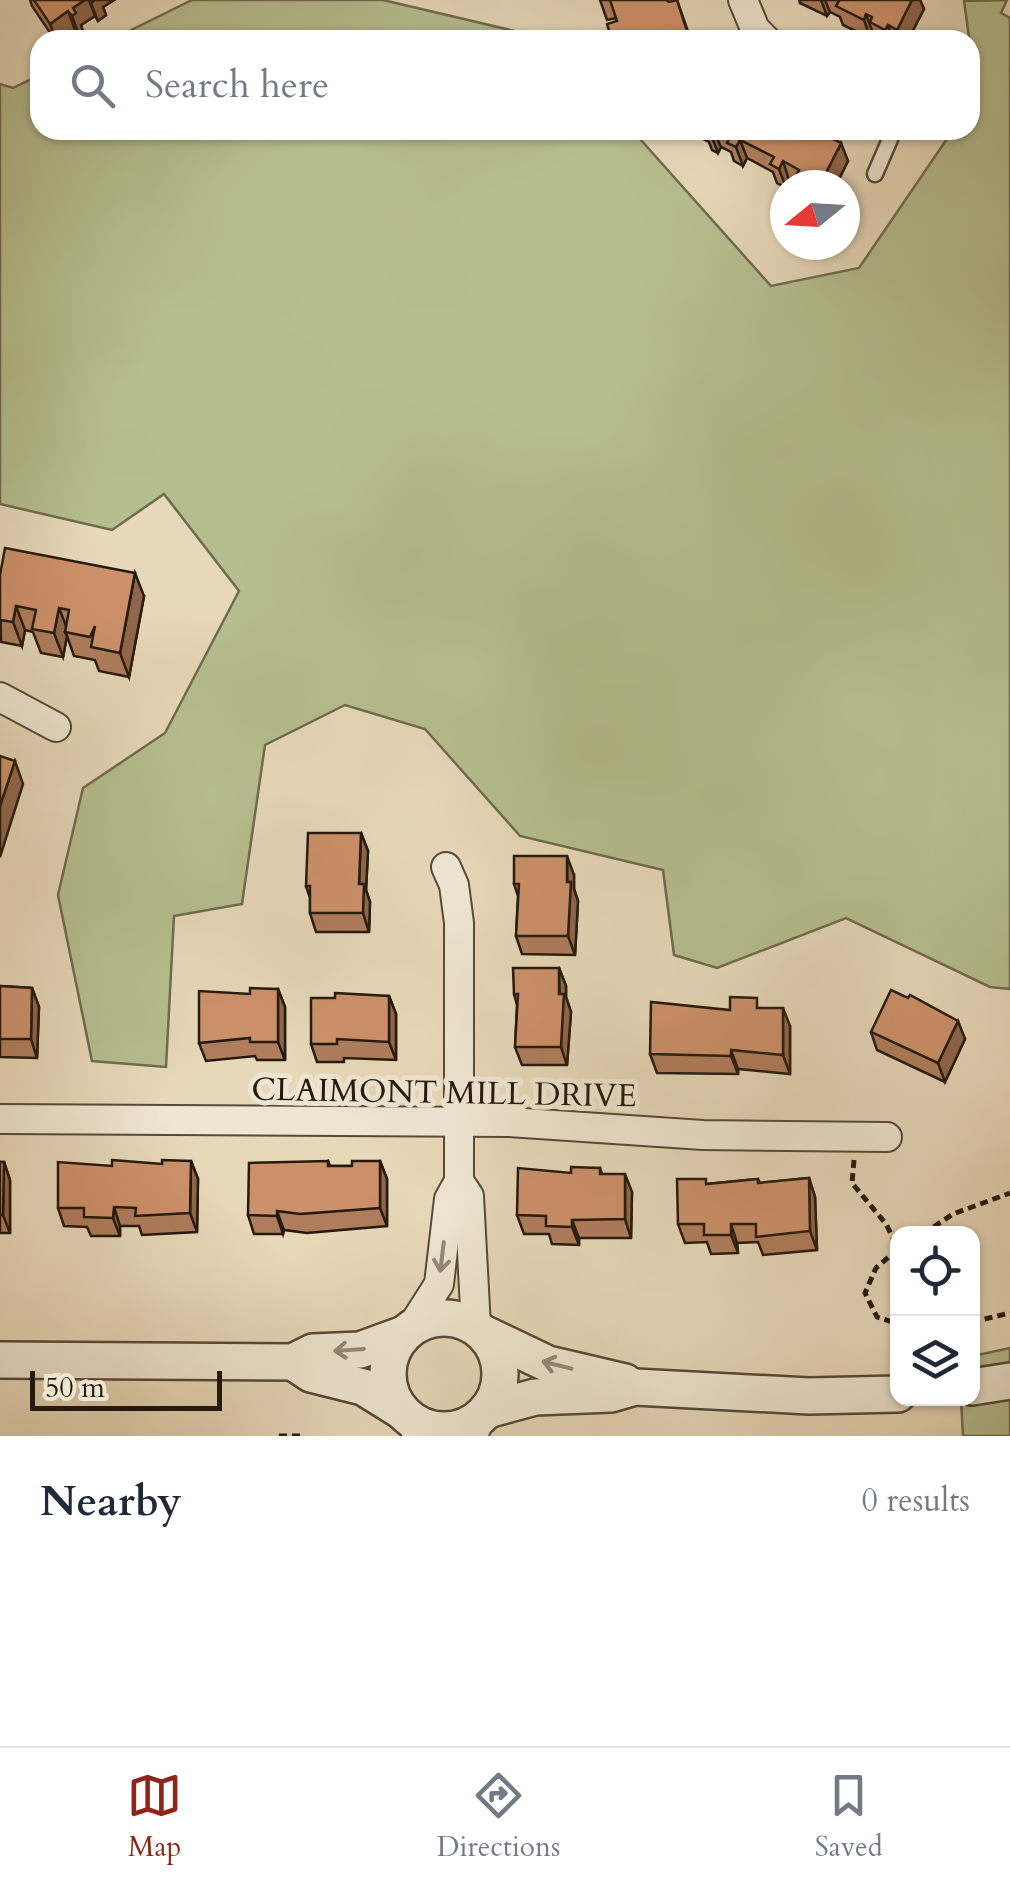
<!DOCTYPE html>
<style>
:root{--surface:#fff;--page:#f2f2f3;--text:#1f2937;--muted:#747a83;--line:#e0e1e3;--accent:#8f2418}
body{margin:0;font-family:Cardo,serif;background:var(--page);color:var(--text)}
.controls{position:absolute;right:30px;bottom:30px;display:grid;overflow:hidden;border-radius:20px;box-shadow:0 2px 8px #0004}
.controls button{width:90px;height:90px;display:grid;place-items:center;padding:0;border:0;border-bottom:2px solid var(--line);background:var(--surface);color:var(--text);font:50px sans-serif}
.compass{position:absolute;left:770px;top:170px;width:90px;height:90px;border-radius:50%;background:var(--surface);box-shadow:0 2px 8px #0004;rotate:252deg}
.scale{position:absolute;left:30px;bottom:25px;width:192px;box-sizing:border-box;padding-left:10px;border:5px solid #251a0d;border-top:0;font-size:28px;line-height:35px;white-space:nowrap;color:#251a0d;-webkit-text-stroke:8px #efe6d2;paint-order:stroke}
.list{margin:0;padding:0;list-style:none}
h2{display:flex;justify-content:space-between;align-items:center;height:130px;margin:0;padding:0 40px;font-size:42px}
h2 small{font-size:32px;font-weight:400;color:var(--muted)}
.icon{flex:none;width:55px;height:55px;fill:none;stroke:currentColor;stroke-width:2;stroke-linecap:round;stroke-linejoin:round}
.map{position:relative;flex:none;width:1010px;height:1436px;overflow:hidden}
.search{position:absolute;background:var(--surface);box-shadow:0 2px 8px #0004;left:30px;right:30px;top:30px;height:110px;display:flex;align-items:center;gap:25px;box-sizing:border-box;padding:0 35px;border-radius:30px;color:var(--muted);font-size:38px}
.sheet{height:310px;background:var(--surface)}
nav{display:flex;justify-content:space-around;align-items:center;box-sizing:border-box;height:140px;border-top:2px solid var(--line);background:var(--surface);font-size:28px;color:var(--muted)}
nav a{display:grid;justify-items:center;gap:5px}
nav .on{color:var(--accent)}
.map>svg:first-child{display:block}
.green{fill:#b6be8f;stroke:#6e6c4e;stroke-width:2.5}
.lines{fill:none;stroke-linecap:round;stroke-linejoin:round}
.service-casing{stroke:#564a38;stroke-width:19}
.minor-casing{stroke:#564a38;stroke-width:32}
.tertiary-casing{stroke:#564a38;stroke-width:40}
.path{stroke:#251a0d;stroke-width:5;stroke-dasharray:8 5;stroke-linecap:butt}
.service{stroke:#efe6d2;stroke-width:14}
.minor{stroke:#efe6d2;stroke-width:28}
.tertiary{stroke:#efe6d2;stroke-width:35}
.wall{fill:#af7d5c;stroke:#251a0d;stroke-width:2.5}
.shaded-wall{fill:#8f664b;stroke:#251a0d;stroke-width:2.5}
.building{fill:#cc916b;stroke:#251a0d;stroke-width:2.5}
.oneway{stroke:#948a79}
.labels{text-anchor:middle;stroke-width:10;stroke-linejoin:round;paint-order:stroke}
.street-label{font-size:32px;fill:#251a0d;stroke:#efe6d2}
</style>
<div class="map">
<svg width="1010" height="1436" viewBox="0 0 1010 1436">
<rect width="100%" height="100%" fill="#e7d8b9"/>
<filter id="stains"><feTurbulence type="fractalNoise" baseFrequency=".002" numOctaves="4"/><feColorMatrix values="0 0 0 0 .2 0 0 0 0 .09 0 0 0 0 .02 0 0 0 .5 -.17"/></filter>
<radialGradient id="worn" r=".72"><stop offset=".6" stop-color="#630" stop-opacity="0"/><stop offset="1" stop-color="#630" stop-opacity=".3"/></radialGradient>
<g class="green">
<path d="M192,0h191l170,40h-442z"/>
<path d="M1007,0l-6,13 9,5v971l-20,-2 -144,-69 -129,50 -43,-13 -11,-85 -143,-34 -95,-107 -80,-24 -80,40 -23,159 -68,12 -8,151 -74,-6 -34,-166 25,-107 82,-55 74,-142 -75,-97 -52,36 -112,-26v-420l13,4 27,-13v55h592l139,156 88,-18 94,-138h17v-24l7,-11 -13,-94z"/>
<path d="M1010,1348v88h-47l-2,-37 11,-1 1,-42z"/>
</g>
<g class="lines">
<defs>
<path id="service" d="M875,174l19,-44"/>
<g id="minor">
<path d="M743,0l12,29 11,11"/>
<path d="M0,697l56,30"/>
<path d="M0,1119l509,3 194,13 184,2"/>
<path d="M459,1181l10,15 7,131"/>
<path d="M411,1328l28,-44 10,-85 10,-18v-258l-5,-38 -8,-18"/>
<path d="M412,1420l5,16"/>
<path d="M473,1436l8,-20"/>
</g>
<g id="tertiary">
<circle cx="444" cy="1374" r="56"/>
<path d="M483,1333l65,31 77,18"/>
<path d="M0,1360l293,2 20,-10 47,-2 44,-16"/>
<path d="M293,1362l18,12 52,13 37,23"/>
<path d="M972,1387l38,-6"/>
<path d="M487,1410l48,-13 76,-3 24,-7 174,9 89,-2"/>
</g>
</defs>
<use href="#service" class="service-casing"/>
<use href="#minor" class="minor-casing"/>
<use href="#tertiary" class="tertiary-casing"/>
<g class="path">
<path d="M854,1160l-2,23 34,41 12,24"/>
<path d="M923,1234l30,-20 57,-21"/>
<path d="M898,1249l-22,19 -11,25 12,24 21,7"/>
<path d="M972,1322l38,-9"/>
<path d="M279,1436h25"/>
</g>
<use href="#service" class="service"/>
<use href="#minor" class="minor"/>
<use href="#tertiary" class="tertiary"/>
</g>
<g class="wall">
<path d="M30,0h84l-11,7 3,8 -8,6 -3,-5 -14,9 2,7 -4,3 -4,-5 -16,10h-4l-23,-34z"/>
<path d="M600,0h66l3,2 8,-2 14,40h-79l5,-19 -1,-3 -9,2z"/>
<path d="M799,0h121l4,9 -16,31h-32l-2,-7 -4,5 -27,-13 -3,-8 -10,-5 -3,4 -27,-13z"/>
<path d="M694,130h128l12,3 14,28 -12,24h-44l1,-3 -4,-2 -4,7 -8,-4 -4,-11 -26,-14 -4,8 -9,-5 -3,-9 -10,-5 -3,6 -6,-3 -3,-8 -14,-7z"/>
<path d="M0,575l144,21 -15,81 -30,-6 -4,-11 -21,-4 -7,-20 -4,21 -22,-4 -8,-21 -8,-2 -3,16 -21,-4z"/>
<path d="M361,833l7,18 -2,39 4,12 -1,30h-53l-6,-19v-15l-4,-12z"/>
<path d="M574,875v14l4,12 -3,54 -53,-1 -6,-18 2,-40 -4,-12z"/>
<path d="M559,968l7,18v11l5,15 -4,53h-45l-7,-18 2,-42 -3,-11z"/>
<path d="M0,986l32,2 7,19 -2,51 -37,-1z"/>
<path d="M278,989l7,18v53h-28l-2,-4 -49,5 -7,-18 51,-49z"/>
<path d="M389,996l7,18v46l-52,-2v4h-27l-6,-18 24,-46z"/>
<path d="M908,998l57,41 -20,43 -68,-32 -6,-18z"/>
<path d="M760,1008l30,18v48l-52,-5v5l-81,-1 -7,-19 80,-44z"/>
<path d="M191,1161l7,18 -1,53 -55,3 -3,-9h-19v10h-29l-4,-9 -23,-1 -6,-18 54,-42 50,-2z"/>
<path d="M328,1161l2,5h22l28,-5 7,18v47l-80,7 -23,-3 -1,4h-29l-6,-19z"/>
<path d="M0,1162h4l6,18v53h-10z"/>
<path d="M600,1168l2,6 30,18 -1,46h-52v7l-27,-1 -3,-10h-25l-7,-19 54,-42z"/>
<path d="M809,1178l6,19 2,53 -54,5 -5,-13 -21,1 1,10 -27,1 -4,-12 -22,1 -7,-19 29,-40 51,-5 2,4z"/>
</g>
<g class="shaded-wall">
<path d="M85,0h4l6,16 -14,9 2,7 -4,3 -7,-19 1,-8z"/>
<path d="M95,0h19l-11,7 3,8 -8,6 -7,-18z"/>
<path d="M821,0h4l5,12 -3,4z"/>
<path d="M912,0h8l4,9 -16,31h-7l-4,-10z"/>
<path d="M68,11l7,19 -16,10h-3l-6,-16z"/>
<path d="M866,14l7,19 -3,5 -6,-18z"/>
<path d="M888,25l5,15h-4l-4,-10z"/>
<path d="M713,130l8,17 -3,6 -7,-18z"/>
<path d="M834,133l5,15 2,-5 7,18 -12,24h-14l9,-47z"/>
<path d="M740,140l7,18 -4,8 -7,-19z"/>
<path d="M783,161l6,19 -2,5h-2l-6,-16z"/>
<path d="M803,174l4,11h-10z"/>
<path d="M135,573l9,23 -15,81 -9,-24z"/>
<path d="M16,606l9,24 -3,16 -9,-24z"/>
<path d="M59,608l9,23 -3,1 2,4 -4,21 -9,-24z"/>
<path d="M15,761l8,23 -23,73v-51z"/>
<path d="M361,833l7,18 -2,39 4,12 -1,30 -6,-19 -4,-29z"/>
<path d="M567,856l7,19v14l4,12 -3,54 -7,-19z"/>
<path d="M559,968l7,18v11l5,15 -4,53 -6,-18z"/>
<path d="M32,988l7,19 -2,51 -6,-19z"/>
<path d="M278,989l7,18v53l-7,-18z"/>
<path d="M389,996l7,18v46l-7,-18z"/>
<path d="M783,1008l7,18v48l-7,-19z"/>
<path d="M958,1021l7,18 -20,43 -7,-19z"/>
<path d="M731,1050l7,19v5l-7,-18z"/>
<path d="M191,1161l7,18 -1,53 -7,-19z"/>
<path d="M380,1161l7,18v47l-7,-18z"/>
<path d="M4,1162l6,18v53l-7,-18z"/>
<path d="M625,1174l7,18 -1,46 -6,-19z"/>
<path d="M809,1178l6,19 2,53 -7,-19z"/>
<path d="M114,1207l6,19v10l-7,-18z"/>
<path d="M277,1211l7,19 -1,4 -6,-18z"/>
<path d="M572,1220l7,18v7l-7,-18z"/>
<path d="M731,1224l6,19 1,10 -7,-18z"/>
</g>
<g class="building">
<path d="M34,0h51l-12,8 3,5 -4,3 -4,-5 -18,13z"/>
<path d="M610,0h56l3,2 8,-2 11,34 -16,6h-60l-5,-16 10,-3z"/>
<path d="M837,0h75l-15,30 -9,-5 -3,5 -15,-8 2,-5 -6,-3 -2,6 -28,-14 3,-5z"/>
<path d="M716,130h106l12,3 -3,5 10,5 -20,40 -18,-9 -6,11h-4l-1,-1 7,-14 -16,-9 -4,8 -9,-5 4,-7 -34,-17 -4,7 -9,-4 3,-6z"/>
<path d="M5,548l130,25 -15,80 -29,-6 4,-21 -5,11 -25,-5 4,-22 -10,-2 -5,25 -22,-4 4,-19 -20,-4 -3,16 -13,-2v-45z"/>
<path d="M0,756l15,5 -15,45z"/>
<path d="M308,833h53l-2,51h5l-1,29h-53v-27h-4z"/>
<path d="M514,856h53v26h4l-3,54h-52l3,-52h-5z"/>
<path d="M513,968h46v26h5l-3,53h-46l3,-53h-4z"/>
<path d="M0,986l32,2 -1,51h-31z"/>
<path d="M250,988l28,1v53h-28v-4l-51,5v-52l51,3z"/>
<path d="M891,990l17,8 2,-3 48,26 -20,42 -67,-31z"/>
<path d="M335,993l54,3v46l-52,-3v5h-26v-46h24z"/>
<path d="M730,997l27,1v10h26v47l-52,-5v6l-81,-2 1,-52 79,8z"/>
<path d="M112,1160l50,4v-4l29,1 -1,52 -55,3 1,-8 -22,-1 -1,11 -29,-1v-9h-26v-46l54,4z"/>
<path d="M328,1161v5h24v-5h28v47l-80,6 -23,-3v5l-29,-1 1,-52z"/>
<path d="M0,1162h4l-1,53h-3z"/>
<path d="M571,1167l29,1v6h25v45l-53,1v7l-26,-1v-10l-29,-1 1,-47 53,5z"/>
<path d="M809,1178l1,53 -54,6v-13h-25v11h-27v-11h-26l-1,-45h29v5l52,-5v4z"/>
</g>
<defs><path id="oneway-shaft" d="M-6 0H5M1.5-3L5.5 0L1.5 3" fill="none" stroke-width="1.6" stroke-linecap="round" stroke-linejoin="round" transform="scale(2.5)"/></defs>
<g class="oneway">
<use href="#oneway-shaft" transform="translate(442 1257) rotate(97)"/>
<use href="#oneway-shaft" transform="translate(349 1350) rotate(176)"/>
<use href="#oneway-shaft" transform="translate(557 1365) rotate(-166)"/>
</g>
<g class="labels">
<g class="street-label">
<text transform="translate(444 1092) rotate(1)" y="11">CLAIMONT MILL DRIVE</text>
</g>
</g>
<rect width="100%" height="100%" filter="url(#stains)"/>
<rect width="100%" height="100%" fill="url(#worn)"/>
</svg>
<div class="controls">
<button><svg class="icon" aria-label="locate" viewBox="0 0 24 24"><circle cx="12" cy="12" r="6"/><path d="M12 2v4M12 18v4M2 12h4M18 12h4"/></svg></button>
<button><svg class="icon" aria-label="layers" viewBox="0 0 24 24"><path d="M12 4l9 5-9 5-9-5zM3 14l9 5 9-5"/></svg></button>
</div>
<svg class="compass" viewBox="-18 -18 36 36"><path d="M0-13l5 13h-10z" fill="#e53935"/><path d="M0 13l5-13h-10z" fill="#747a83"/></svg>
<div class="scale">50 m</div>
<div class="search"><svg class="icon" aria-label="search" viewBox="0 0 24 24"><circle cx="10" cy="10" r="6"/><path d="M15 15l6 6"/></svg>Search here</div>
</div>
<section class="sheet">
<h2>Nearby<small>0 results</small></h2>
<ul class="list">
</ul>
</section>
<nav>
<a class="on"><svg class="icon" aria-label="map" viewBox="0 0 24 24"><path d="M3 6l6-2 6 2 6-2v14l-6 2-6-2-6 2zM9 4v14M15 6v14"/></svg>Map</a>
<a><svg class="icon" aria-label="directions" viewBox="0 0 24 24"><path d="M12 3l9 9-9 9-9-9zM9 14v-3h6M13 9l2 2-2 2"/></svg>Directions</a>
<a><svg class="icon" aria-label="saved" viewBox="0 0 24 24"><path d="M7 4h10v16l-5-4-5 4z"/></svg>Saved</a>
</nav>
